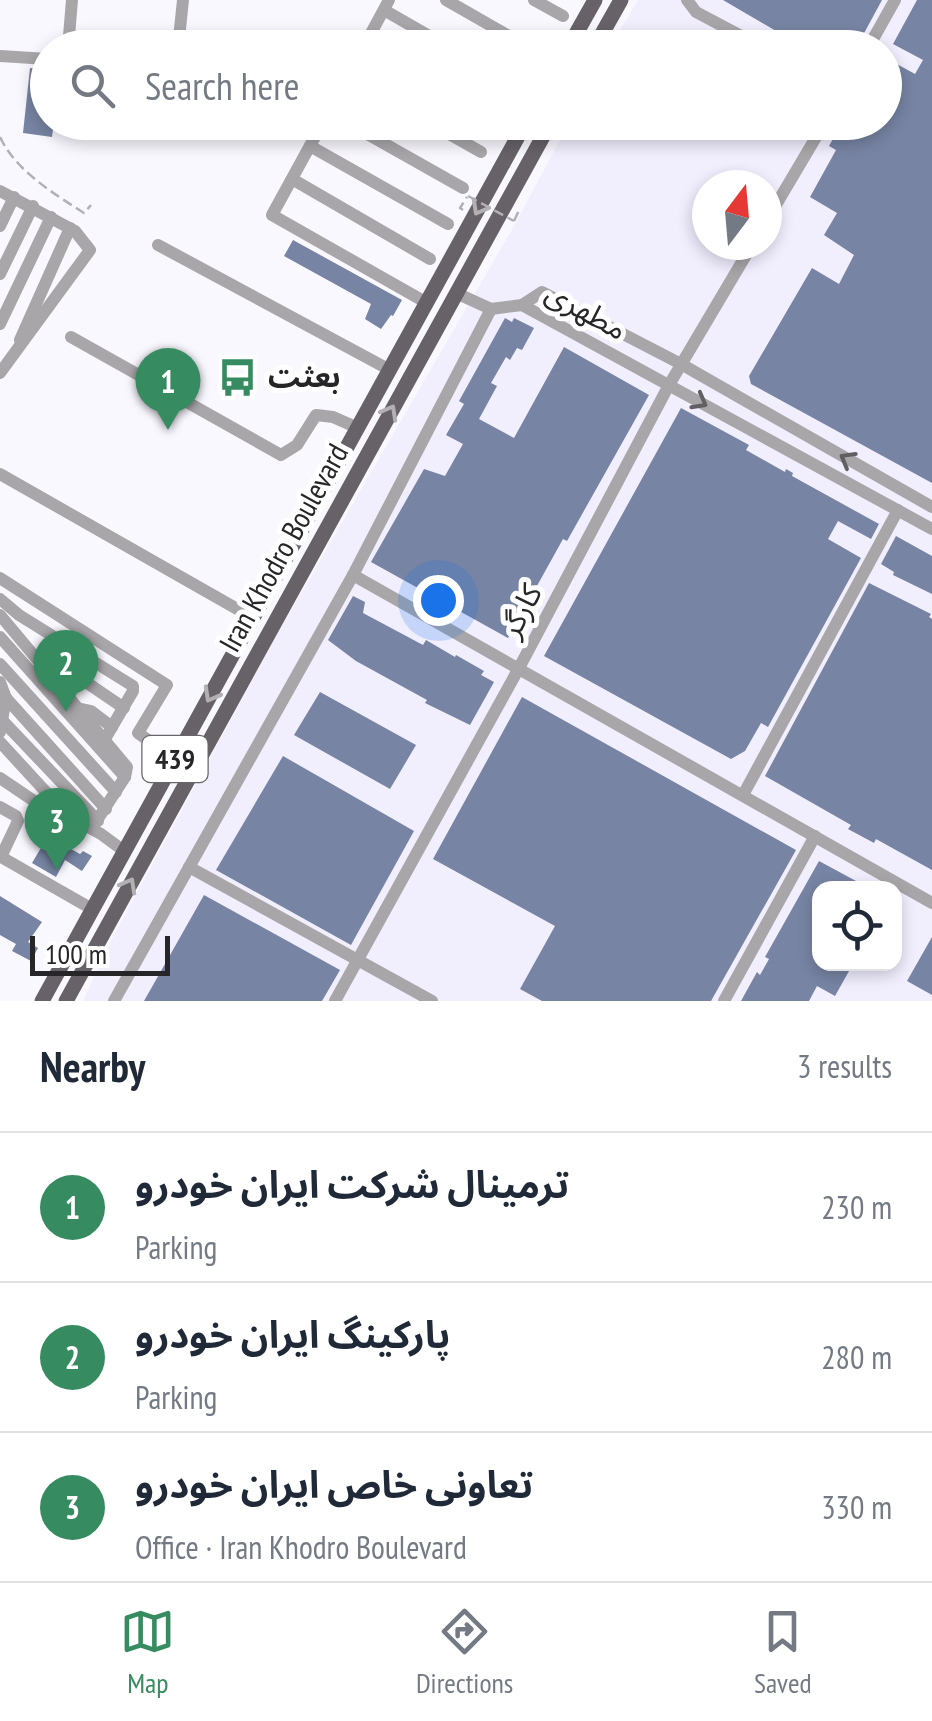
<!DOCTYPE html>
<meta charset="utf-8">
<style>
:root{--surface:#fff;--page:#f2f2f3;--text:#1f2937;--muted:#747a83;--line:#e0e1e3;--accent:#368c60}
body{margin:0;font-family:"PT Sans Narrow","Noto Sans Arabic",sans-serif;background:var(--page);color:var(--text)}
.controls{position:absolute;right:30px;bottom:30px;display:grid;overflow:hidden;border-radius:20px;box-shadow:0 5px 15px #0003}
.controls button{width:90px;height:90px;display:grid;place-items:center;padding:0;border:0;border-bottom:2px solid var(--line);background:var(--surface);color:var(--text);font:50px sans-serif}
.compass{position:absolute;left:692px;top:170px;width:90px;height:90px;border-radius:50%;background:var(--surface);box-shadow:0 5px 15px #0003;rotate:16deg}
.scale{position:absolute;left:30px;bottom:25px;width:140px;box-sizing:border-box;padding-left:10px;border:5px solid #262528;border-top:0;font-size:28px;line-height:35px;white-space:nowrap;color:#262528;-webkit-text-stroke:8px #fff;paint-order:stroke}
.you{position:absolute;left:438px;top:600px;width:35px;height:35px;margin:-25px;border:8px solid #fff;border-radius:50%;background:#1a73e8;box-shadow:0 0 0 15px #1a73e833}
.badge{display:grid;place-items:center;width:65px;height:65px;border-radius:50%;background:var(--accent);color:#fff;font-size:32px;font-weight:700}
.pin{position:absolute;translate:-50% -82px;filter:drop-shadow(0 2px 5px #0008)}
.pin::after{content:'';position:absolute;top:52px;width:35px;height:30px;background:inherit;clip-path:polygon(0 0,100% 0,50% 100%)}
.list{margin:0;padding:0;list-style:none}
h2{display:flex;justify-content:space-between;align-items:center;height:130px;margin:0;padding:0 40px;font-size:42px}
h2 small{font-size:32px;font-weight:400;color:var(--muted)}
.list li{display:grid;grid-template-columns:65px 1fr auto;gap:30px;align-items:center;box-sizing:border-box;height:150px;padding:0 40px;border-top:2px solid var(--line)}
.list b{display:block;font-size:38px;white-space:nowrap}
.list p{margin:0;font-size:32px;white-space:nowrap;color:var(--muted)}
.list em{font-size:32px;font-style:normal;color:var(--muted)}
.icon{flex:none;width:55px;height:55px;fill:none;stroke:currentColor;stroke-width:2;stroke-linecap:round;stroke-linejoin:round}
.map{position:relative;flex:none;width:932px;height:1001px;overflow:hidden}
.search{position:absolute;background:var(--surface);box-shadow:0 5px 15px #0003;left:30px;right:30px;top:30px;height:110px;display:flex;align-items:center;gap:25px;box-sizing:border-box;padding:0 35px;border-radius:55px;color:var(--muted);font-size:38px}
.sheet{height:580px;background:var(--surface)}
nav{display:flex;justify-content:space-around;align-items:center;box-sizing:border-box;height:140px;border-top:2px solid var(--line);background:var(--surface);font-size:28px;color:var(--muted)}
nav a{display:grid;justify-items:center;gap:5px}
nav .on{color:var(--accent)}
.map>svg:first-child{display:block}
.built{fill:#f1eefe;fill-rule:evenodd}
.building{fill:#7784a3}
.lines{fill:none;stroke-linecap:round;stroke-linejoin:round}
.path{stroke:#b1b0b5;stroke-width:2.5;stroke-dasharray:10 5;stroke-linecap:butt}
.minor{stroke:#a9a6a9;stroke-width:12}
.major{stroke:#676267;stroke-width:15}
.path-bridge{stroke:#b1b0b5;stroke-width:2.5;stroke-dasharray:10 5;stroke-linecap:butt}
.oneway{stroke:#b3b0b3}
.oneway2{stroke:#615f62}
.labels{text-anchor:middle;stroke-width:10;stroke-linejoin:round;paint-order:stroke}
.shield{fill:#fff;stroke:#676668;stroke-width:2.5}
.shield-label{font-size:28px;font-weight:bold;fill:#262528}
.street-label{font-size:30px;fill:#262528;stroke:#fff}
.poi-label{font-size:30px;font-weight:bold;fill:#262528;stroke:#fff;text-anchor:start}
</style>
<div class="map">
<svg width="932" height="1001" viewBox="0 0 932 1001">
<rect width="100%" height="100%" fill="#faf8ff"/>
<path class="built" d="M638,0h294v1001h-849l32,-68 160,-295 239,-412 55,-103 315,-1v-74l-274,-1zM707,185h60v60h-60zM820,888h74v76h-74z"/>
<g class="building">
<path d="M723,0h159l-26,48h-51z"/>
<path d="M917,0h15v483l-181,-99 -2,-8 63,-108 27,16 15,-29 -30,-20 13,-22 -27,-16 26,-47 -7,-4 13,-24h42v-65l31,17 8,-14 -30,-16z"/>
<path d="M30,68l18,2v52h6l-2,15 -29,-4z"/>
<path d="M293,240l109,60 -9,16 -2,-1 -10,14 -16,-10 6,-15 -87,-48z"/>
<path d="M505,318l7,4 2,-4 20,10 -12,22 -5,-2 -7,12 -4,-3 -15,26 6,3 -18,33 35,19 50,-91 85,48 -82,146 -4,-2 -55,99 -137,-76 53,-93 21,7 18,-32 -17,-9 18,-31 -5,-3z"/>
<path d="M681,408l68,37 -3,5 39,22 1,-3 7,4 -1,3 87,48 -8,15 -33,-18 -10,18 33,19 -93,169 -7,-4 -16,28 -14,8 -187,-103z"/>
<path d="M896,536l36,20v38l-39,-19 1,-3 -13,-8z"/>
<path d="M869,583l62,31 -2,3 3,2v251l-56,-31 -2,4 -26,-14 3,-4 -86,-49z"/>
<path d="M353,596l12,6 -2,11 60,32 3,-5 29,17 1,-2 28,16 -3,4 13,7 -24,43 -45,-22 2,-3 -71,-39 -28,-21z"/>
<path d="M320,692l96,53 -26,44 -96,-54z"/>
<path d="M522,697l274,153 -85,151h-169l-22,-12 35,-63 -122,-67z"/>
<path d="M283,756l131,75 -63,114 -135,-75z"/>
<path d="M48,836l32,18 3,-3 9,5 -10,15 -17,-11 -9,17 -24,-14z"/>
<path d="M819,861l50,27h-49v76h33l-18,32 -18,-10 -8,15h-68l16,-29 3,3 9,-16 -4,-2z"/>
<path d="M204,895l136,75 -18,31h-178z"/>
<path d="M0,896l42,26 -14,20 10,6 -7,13 -19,-10 4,-7 -16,-9z"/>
<path d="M932,937v58l-25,-14z"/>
</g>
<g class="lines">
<g class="path">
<path d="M0,137c16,34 53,56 84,76l7,-8"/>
<path d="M463,210l-3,-2 7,-11"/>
<path d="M514,221l6,-13"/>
</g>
<g class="minor">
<path d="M446,0l84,48"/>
<path d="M534,0l29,16"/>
<path d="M687,0l9,12 68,36"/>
<path d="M384,10l66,38"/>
<path d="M68,48l4,-48"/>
<path d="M178,48l5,-48"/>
<path d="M363,48l26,-48"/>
<path d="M868,48l27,-48"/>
<path d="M0,56l48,3"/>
<path d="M323,122l-51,93 155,88"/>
<path d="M346,122l117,66"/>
<path d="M428,122l53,30"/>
<path d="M310,146l138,78"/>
<path d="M292,179l138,80"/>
<path d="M0,191l75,40 15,19 -90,123"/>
<path d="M767,220l58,-98"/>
<path d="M0,226l14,-29"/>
<path d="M158,245l232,125"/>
<path d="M0,274l33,-68"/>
<path d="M522,305l410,224"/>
<path d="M491,309l31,-4 20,-13 139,72 251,143"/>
<path d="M0,324l51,-107"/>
<path d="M71,337l210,118 16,-10 19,-30 17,2 25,11"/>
<path d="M20,340l50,-112"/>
<path d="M0,474l253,144"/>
<path d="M353,575l579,328"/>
<path d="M0,578l167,107 -29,48 37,26"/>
<path d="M0,599l19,16 114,71v5l-28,48"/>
<path d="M0,615l127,152 -2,10 -33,51"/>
<path d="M0,637l125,140"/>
<path d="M37,655l12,2 75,51"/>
<path d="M0,664l116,128"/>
<path d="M0,682l6,16 -6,34"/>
<path d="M6,698l100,111"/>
<path d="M77,708l14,3 21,16"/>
<path d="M0,718l98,103"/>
<path d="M0,742l68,74 33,18 23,17"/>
<path d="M0,778l43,29 15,-2"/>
<path d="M743,795l155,-285"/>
<path d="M0,807l16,9 2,5 -17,36 91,52"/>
<path d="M189,867l243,134"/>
<path d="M114,1001l239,-426 138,-266 -35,-16"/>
<path d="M335,1001l184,-333 150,-283 83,-140"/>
<path d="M724,1001l91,-165"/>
</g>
<g class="major">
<path d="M568,48l27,-48"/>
<path d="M594,48l27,-48"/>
<path d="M42,1001l484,-879"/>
<path d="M66,1001l485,-879"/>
</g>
<path class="path-bridge" d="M468,196l46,25"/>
</g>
<defs><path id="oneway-chevron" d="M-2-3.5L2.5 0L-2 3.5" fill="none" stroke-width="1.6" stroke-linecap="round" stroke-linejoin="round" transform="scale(2.5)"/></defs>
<g class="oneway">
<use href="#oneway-chevron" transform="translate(479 208) rotate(119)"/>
<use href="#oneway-chevron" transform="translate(390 412) rotate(-61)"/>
<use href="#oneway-chevron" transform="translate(211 695) rotate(119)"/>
<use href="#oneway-chevron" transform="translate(129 885) rotate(-61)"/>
</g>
<g class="oneway2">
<use href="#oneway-chevron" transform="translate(700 402) rotate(29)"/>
<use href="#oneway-chevron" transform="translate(847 459) rotate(-150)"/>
</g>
<defs>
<symbol id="bus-bare" viewBox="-9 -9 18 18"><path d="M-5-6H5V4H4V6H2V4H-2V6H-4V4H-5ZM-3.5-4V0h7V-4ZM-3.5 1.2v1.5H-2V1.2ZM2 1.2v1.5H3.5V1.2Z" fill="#368c60" stroke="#fff" stroke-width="2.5" paint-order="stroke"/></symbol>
</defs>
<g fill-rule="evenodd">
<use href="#bus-bare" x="210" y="350" width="55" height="55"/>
</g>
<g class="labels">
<rect class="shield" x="142.5" y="736" width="65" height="46" rx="8"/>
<g class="shield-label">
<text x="175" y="769">439</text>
</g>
<g class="street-label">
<text transform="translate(586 311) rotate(29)" y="10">مطهری</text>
<text transform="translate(284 548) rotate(-61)" y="10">Iran Khodro Boulevard</text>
<text transform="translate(521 611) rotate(-62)" y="10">کارگر</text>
</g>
<g class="poi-label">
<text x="268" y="387">بعثت</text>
</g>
</g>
</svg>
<div class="controls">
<button><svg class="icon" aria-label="locate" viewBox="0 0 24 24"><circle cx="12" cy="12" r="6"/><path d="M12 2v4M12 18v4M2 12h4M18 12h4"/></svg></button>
</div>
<svg class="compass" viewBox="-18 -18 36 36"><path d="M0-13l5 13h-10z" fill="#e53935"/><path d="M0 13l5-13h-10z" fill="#747a83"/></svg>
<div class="scale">100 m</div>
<div class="you"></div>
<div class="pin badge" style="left:168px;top:430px">1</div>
<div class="pin badge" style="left:66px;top:712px">2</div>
<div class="pin badge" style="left:57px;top:870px">3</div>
<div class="search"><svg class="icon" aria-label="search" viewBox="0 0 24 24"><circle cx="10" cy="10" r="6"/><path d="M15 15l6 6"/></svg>Search here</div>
</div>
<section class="sheet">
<h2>Nearby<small>3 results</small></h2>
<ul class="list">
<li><span class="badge">1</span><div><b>ترمینال شرکت ایران خودرو</b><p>Parking</p></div><em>230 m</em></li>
<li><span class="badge">2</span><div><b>پارکینگ ایران خودرو</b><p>Parking</p></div><em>280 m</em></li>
<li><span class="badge">3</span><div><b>تعاونی خاص ایران خودرو</b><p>Office · Iran Khodro Boulevard</p></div><em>330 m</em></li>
</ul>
</section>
<nav>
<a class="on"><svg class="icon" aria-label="map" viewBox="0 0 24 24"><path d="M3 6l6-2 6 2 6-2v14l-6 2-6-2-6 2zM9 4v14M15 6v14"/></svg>Map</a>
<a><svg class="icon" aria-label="directions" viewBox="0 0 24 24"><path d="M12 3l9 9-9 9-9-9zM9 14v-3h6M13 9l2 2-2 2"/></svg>Directions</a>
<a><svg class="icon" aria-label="saved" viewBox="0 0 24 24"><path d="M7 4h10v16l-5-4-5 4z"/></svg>Saved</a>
</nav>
